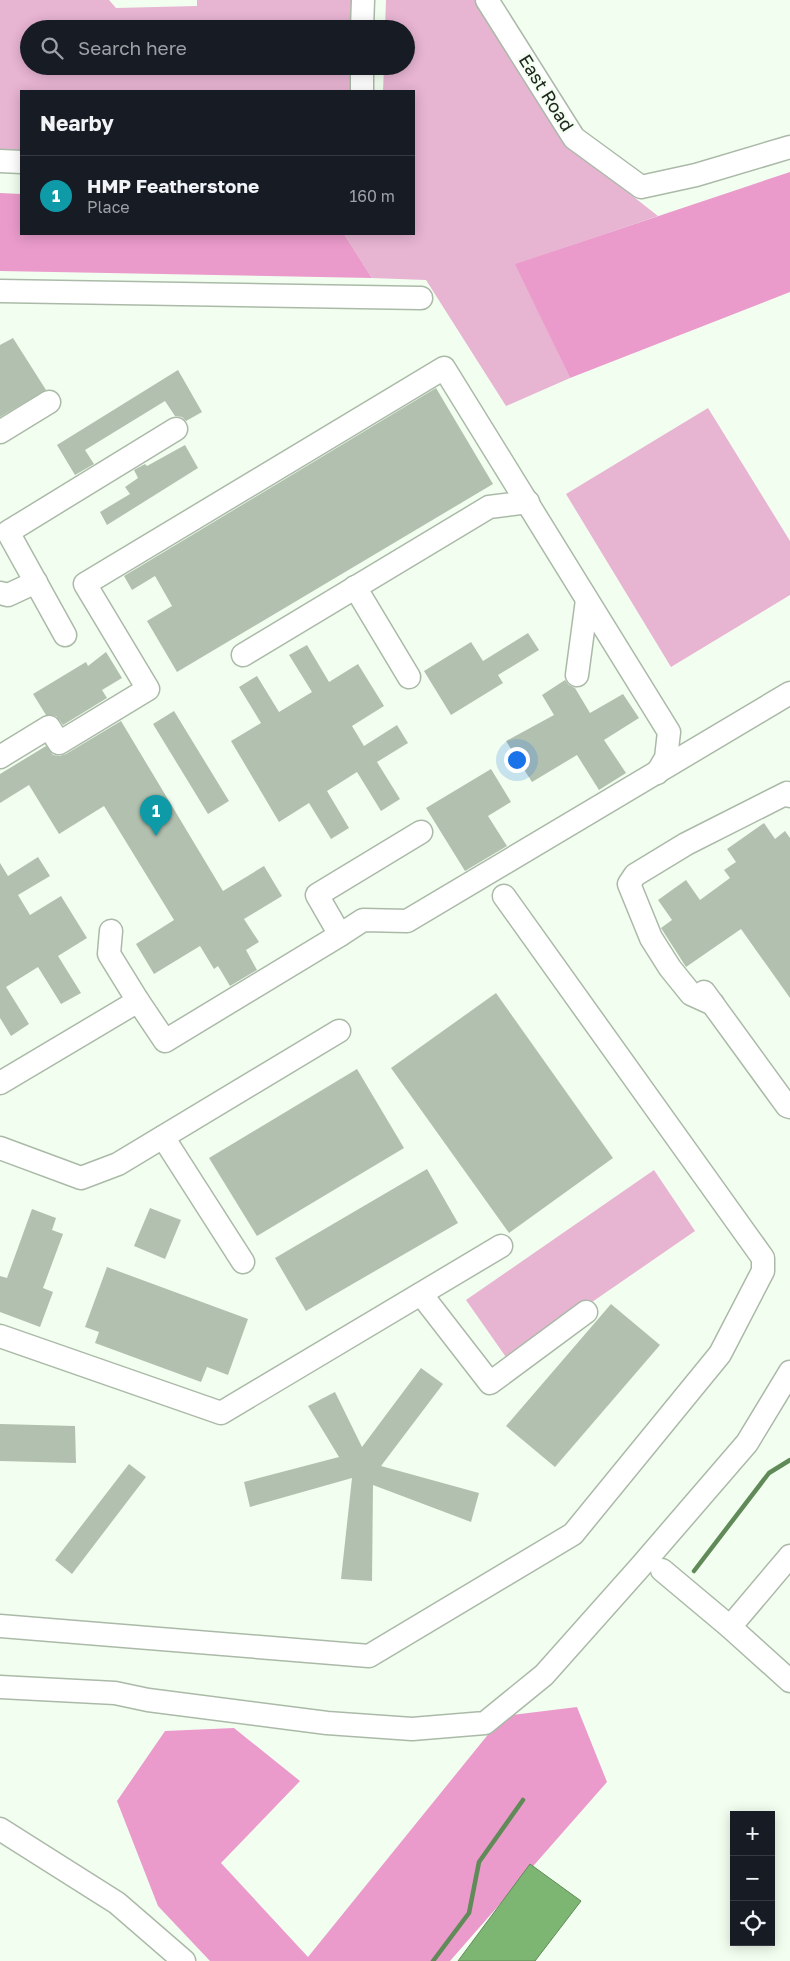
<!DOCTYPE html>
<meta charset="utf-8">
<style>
:root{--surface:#171b24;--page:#20242c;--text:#f1f3f6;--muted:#9ea1a6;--line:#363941;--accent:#1a73e8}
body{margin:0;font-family:"Golos Text",sans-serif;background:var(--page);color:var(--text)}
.controls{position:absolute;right:15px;bottom:15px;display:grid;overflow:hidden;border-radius:0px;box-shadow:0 2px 12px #0003}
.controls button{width:45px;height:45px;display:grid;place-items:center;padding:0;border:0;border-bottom:1px solid var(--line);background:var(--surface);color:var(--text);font:25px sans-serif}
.you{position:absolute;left:516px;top:759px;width:18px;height:18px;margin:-12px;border:4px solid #fff;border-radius:50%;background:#1a73e8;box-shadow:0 0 0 8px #1a73e833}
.badge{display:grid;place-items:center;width:32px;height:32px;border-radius:50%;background:var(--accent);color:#fff;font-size:16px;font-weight:700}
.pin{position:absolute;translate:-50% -41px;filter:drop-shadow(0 1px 2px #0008)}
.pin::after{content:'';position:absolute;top:26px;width:18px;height:15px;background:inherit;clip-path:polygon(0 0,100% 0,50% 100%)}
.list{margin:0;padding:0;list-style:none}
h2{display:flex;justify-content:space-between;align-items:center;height:65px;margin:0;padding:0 20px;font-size:21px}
h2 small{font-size:16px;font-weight:400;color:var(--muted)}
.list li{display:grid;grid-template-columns:32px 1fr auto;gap:15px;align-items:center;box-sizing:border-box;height:80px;padding:0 20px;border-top:1px solid var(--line)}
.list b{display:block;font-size:19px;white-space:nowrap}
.list p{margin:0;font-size:16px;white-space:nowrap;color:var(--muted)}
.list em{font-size:16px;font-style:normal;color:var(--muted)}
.icon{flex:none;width:28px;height:28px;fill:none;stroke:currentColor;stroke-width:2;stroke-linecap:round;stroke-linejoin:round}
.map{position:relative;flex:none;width:790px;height:1961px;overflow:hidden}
.search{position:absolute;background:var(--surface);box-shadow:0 2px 12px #0003;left:20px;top:20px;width:395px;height:55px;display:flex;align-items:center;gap:12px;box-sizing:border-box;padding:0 18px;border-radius:28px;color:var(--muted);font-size:19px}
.panel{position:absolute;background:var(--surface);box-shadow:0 2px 12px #0003;left:20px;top:90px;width:395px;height:145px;border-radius:0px}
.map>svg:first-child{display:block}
.green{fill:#e7b4d2}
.forest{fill:#ea9bcb}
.water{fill:#7db572;stroke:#618a59}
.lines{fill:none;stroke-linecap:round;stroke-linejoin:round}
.stream{stroke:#618a59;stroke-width:4.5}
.building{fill:#b2c1af}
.minor-casing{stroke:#abbaa8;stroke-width:25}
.minor{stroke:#fff;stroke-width:22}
.labels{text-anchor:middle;stroke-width:4.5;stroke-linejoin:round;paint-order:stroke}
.street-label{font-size:18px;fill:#212720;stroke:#f2feef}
</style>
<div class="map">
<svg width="790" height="1961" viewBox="0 0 790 1961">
<rect width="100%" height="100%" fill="#f2feef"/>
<g class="green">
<path d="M0,0h109l7,8 81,-2v-6h158l-1,29h-325v37h324l-1,25h-331v61l-21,-1z"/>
<path d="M386,0h91l88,143 93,73 -142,48 54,114 -64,28 -80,-126 -54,-2 -28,-44h70v-143h-31l1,-25h22v-37h-21z"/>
<path d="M708,408l82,133v54l-119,72 -105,-173z"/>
<path d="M654,1170l41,61 -187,129 -42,-60z"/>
</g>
<g class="forest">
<path d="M790,172v120l-220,86 -55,-114z"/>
<path d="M0,193l21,1v40h323l28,44 -372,-7z"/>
<path d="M577,1707l30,75 -157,179h-240l-52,-55 -41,-105 48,-70 69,-3 66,53 -79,82 87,94 195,-241z"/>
</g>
<path class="water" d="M530,1864l51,37 -46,60h-77z"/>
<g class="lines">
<g class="stream">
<path d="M694,1571l75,-98 21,-13"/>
<path d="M433,1961l36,-48 10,-51 44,-62"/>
</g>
</g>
<g class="building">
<path d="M13,338l33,52 -46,27v-72z"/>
<path d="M178,370l24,42 -16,9 -4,-4 -7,-1 -10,-15 -80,49 9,14 -19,11 -18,-30z"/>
<path d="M436,388l57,96 -316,188 -30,-51 25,-15 -17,-30 -23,14 -8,-14z"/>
<path d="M185,445l13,23 -91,57 -7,-13 30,-18 -5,-7 13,-9 -4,-8 11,-6 2,2z"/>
<path d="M528,633l11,17 -41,25 5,8 -52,32 -27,-44 47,-29 12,19z"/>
<path d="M307,645l22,37 29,-18 26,42 -32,20 12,20 33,-21 11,18 -31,19 23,37 -19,12 -24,-39 -30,19 22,37 -18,11 -22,-36 -30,19 -48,-81 30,-18 -22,-36 18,-11 22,36 33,-20 -23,-37z"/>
<path d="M106,652l16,26 -20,12 5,8 -44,27 -7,-9 -10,-1 -13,-21 53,-32 2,4z"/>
<path d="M565,680l4,5 6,3 15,25 33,-19 16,24 -35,22 22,33 -27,17 -22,-35 -45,27 -26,-41 48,-26 -12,-20z"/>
<path d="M174,711l55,90 -21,13 -55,-90z"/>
<path d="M121,721l102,170 41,-25 18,30 -38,23 15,23 -13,8 11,20 -27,16 -12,-20 -4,3 -14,-23 -46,28 -18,-30 38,-24 -70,-114 -45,28 -30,-49 -29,18v-29l46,-28 7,9 7,1 6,-2z"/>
<path d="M491,769l20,33 -23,14 19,30 -42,25 -39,-63z"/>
<path d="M764,823l11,16 10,-8 5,7v160l-49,-69 -55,38 -25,-39 11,-8 -14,-20 28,-20 14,20 30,-22 -6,-8 12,-8 -9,-13z"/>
<path d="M38,857l12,19 -32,19 12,20 31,-19 26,42 -29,18 23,37 -20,11 -23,-37 -32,20 23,37 -18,12 -11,-18v-155l8,13z"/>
<path d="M496,993l117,165 -104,75 -118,-165z"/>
<path d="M357,1069l47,79 -147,88 -48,-78z"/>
<path d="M427,1169l31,54 -152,88 -31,-53z"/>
<path d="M150,1208l31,12 -16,39 -31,-13z"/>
<path d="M32,1209l24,9 -4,12 11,4 -20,54 10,4 -13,35 -40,-15v-36l7,2z"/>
<path d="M107,1267l141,52 -20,56 -21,-8 -6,15 -106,-39 4,-11 -14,-5z"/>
<path d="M611,1304l49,41 -105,122 -49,-41z"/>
<path d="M421,1368l22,16 -62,82 98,27 -8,29 -98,-37 -1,96 -31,-2 11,-101 -102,29 -6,-25 95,-25 -31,-51 27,-14 27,55z"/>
<path d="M0,1424l75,2 1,37 -76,-2z"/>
<path d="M129,1464l17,13 -74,97 -17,-14z"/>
</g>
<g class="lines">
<defs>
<g id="minor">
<path d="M487,0l87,138 67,49 55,-12 94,-28"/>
<path d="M362,29l1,-29"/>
<path d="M362,91v-25"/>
<path d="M0,161l21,1"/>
<path d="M0,291l421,7"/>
<path d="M0,432l49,-30"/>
<path d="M355,587l54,90"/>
<path d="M0,593l8,2 28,-13"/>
<path d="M65,635l-57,-103 168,-103"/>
<path d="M243,655l246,-148 39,-5"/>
<path d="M577,675l10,-75"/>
<path d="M0,757l49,-30 10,16 89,-54 -63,-105 359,-216 225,364 -3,26 -9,15"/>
<path d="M421,832l-104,63 23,40 23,-15 44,1 383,-228"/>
<path d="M111,931l-2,23 29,47"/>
<path d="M704,992l83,114 3,1"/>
<path d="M713,1004l-22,-10 -21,-26 -19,-30 -22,-54 6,-9 51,-31 101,-51 3,3"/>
<path d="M0,1083l138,-82 27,40 175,-106"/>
<path d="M163,1137l80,125"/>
<path d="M0,1148l81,30 37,-14 221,-133"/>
<path d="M421,1294l69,89 96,-71"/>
<path d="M0,1336l221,77 280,-167"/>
<path d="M790,1556l-60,71 60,54"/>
<path d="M662,1570l68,57"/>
<path d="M0,1626l369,30 204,-122 147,-180 43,-83v-13l-259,-362"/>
<path d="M0,1687l115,6 33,7 179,23 85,6 73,-6 59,-48 97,-109 106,-123 43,-71"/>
<path d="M0,1829l117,74 67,58"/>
</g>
</defs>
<use href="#minor" class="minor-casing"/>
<use href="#minor" class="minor"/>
</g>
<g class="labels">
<g class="street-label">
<text transform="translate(546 93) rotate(58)" y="6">East Road</text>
</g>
</g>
</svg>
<div class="controls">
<button>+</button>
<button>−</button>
<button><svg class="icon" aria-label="locate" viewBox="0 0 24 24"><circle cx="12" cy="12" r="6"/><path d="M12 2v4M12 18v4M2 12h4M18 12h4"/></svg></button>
</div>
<div class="you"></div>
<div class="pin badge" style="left:156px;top:836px;background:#0f9aa8">1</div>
<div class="search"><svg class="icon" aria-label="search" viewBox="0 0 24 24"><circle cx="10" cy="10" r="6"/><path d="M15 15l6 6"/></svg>Search here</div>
<section class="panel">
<h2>Nearby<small></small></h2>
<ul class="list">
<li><span class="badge" style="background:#0f9aa8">1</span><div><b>HMP Featherstone</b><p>Place</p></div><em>160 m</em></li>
</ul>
</section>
</div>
